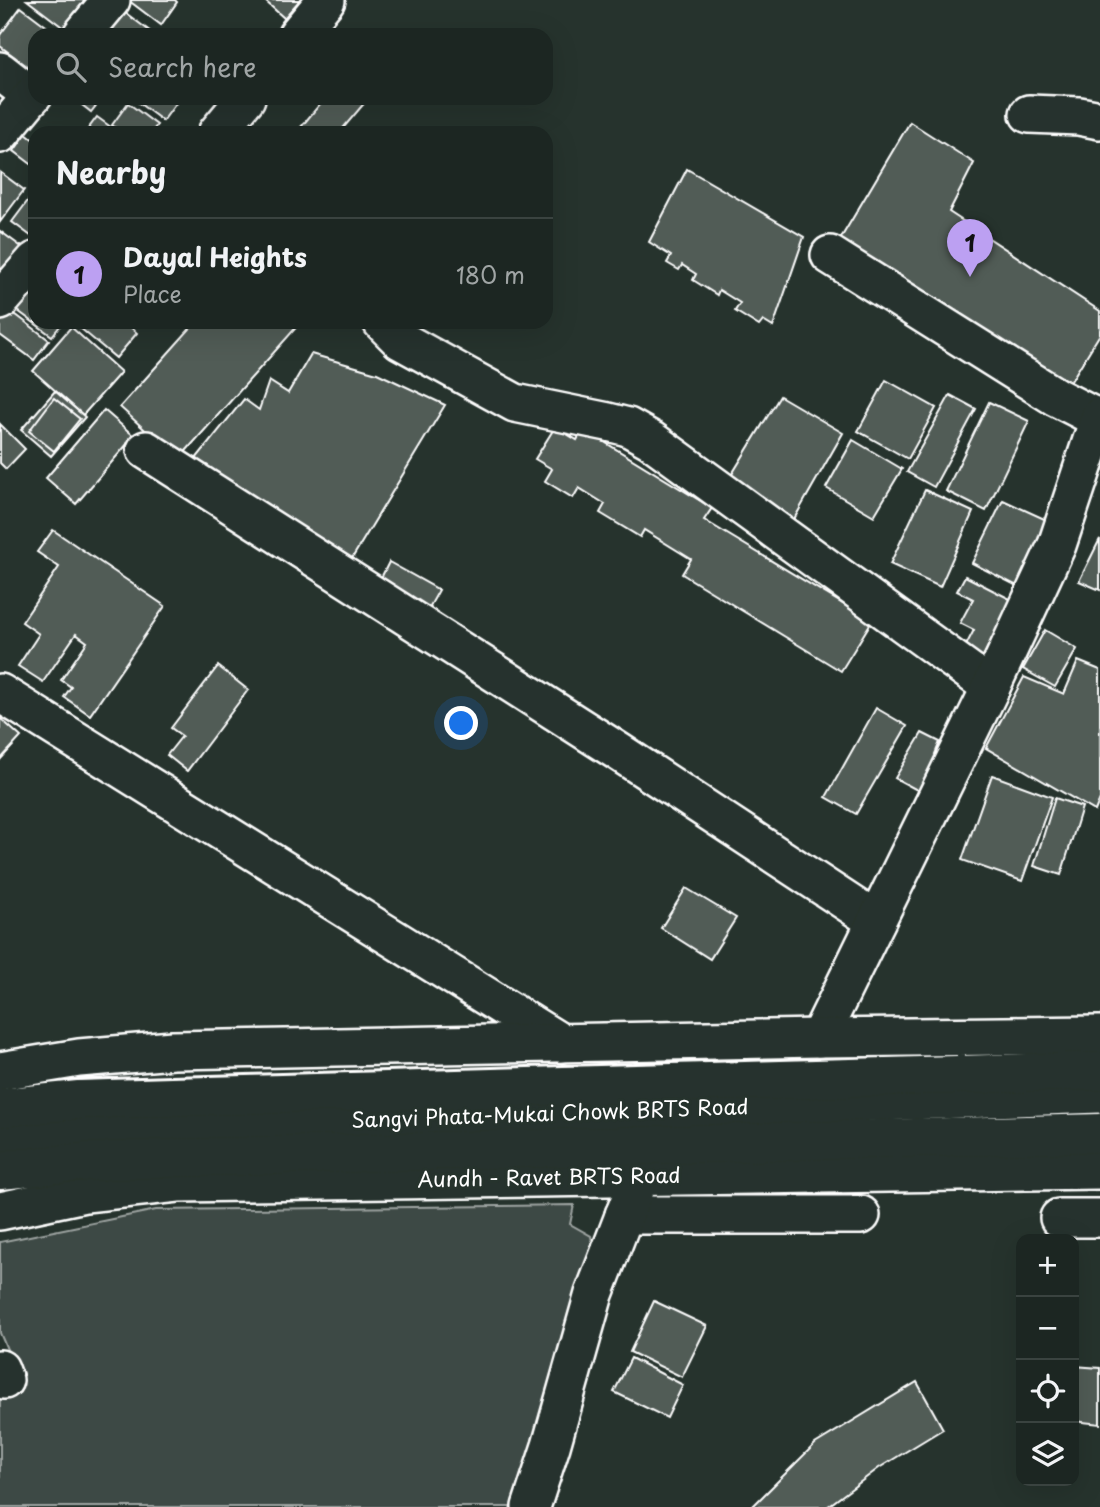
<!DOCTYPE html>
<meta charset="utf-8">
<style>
:root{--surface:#1c2622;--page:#252e2a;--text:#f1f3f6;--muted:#a0a5a5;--line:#3a4340;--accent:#bca0f2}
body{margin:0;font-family:"Playpen Sans",sans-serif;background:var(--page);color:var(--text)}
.controls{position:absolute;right:21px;bottom:21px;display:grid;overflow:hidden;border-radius:14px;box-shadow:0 7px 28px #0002}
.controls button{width:63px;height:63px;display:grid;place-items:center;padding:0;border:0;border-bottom:2px solid var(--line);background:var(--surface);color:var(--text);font:35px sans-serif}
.you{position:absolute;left:462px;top:724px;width:24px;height:24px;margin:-18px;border:5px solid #fff;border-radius:50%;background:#1a73e8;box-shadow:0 0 0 10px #1a73e833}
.badge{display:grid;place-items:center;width:46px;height:46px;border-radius:50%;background:var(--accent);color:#111;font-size:23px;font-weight:700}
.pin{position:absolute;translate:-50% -58px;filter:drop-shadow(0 2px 4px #0008)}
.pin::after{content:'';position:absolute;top:37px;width:24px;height:21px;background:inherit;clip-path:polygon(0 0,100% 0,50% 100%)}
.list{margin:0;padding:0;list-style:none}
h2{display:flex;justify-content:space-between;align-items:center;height:91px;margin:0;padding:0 28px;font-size:30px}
h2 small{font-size:23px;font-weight:400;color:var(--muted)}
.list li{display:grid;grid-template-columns:46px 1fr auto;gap:21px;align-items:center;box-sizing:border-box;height:112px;padding:0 28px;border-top:2px solid var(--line)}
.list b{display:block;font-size:26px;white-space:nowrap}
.list p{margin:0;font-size:23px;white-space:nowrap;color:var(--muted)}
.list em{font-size:23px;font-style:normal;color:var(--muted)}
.icon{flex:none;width:38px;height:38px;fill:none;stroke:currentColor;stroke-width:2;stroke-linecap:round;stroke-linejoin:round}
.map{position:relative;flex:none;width:1100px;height:1507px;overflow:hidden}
.search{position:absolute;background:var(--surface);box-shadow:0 7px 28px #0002;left:28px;top:28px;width:525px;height:77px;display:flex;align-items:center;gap:18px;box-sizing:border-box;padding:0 24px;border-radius:21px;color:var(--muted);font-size:26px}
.panel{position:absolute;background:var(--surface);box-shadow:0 7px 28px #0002;left:28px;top:126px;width:525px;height:203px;border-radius:21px}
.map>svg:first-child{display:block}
.green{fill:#3e4944;stroke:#9ea4a2;stroke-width:2}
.building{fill:#515c57;stroke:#fff;stroke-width:2}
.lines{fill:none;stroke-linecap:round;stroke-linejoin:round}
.minor-casing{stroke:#fff;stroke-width:42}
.major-casing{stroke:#fff;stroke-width:44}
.minor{stroke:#26332d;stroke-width:37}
.major{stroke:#26332d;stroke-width:38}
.labels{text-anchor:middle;stroke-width:6;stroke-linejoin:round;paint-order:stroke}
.street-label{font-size:21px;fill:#fff;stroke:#26332d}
</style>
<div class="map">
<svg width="1100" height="1507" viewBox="0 0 1100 1507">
<rect width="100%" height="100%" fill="#26332d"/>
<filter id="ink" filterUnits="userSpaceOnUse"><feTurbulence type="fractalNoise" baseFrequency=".0143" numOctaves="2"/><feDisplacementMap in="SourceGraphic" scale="14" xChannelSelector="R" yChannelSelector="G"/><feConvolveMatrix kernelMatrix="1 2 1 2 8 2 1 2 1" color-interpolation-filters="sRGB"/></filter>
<g filter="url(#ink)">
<path class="green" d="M574,1205l-4,19 21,12 2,12 -77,259h-516v-109l22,-14 -22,-51v-91l156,-32z"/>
<g class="building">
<path d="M27,0h58l5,4 -21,28z"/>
<path d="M128,0h47l2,2 -16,23z"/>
<path d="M264,0h36l-16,18z"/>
<path d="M21,7l37,28h-23v37l-35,-26v-11z"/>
<path d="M123,11l32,24h-50z"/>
<path d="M73,98h29l-11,14z"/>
<path d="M132,98h45l2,1 -16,22z"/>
<path d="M325,98h40l2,2 -28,33h-31l-7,-6z"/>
<path d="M128,103l29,22 -6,8h-29l-10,-8z"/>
<path d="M97,117l22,16h-34z"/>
<path d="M910,122l64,41 -25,49 151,99v23l-34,55 -228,-146z"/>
<path d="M26,134l9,7v26l-21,-16z"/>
<path d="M687,169l117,68 -31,90 -10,-6 -4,5 -24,-15 5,-8 -21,-13 -2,5 -24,-15 3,-6 -14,-9 -3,5 -12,-7 4,-7 -22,-14z"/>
<path d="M0,172l24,18 -24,32z"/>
<path d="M33,194l2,1v44l-23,-17z"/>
<path d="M0,231l27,20 -19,25 -8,-6z"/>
<path d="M26,284l9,6v32h28l-11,14 -42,-31z"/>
<path d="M7,308l42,32 -15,20 -34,-25v-18z"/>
<path d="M86,322h39l12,11 -21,25 -36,-30z"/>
<path d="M196,322h105l-123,138 -58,-53z"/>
<path d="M71,327l50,45 -38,43 -50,-44z"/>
<path d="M311,354l66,19 68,32 -94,155 -156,-100 49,-61 15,11 10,-29 19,12z"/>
<path d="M886,380l50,28 -28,51 -50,-28z"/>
<path d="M55,391l30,26 -34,39 -30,-26z"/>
<path d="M950,395l26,14 -42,78 -27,-15z"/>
<path d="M780,396l63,37 -49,86 -65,-40z"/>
<path d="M54,398l26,21 -26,32 -25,-20z"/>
<path d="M989,402l40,19 -43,90 -40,-20z"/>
<path d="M104,410l30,26 -58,68 -30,-26z"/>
<path d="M0,424l25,25 -19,20 -6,-6z"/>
<path d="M555,427l22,13 6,-11 129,79 -8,12 152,92 4,-6 15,10 -34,55 -159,-97 9,-15 -47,-29 -4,7 -40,-24 5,-9 -26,-16 -6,10 -28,-17 7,-12 -17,-10z"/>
<path d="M853,440l49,29 -28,47 -48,-28z"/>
<path d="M925,490l48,22 -33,75 -50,-23z"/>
<path d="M1003,500l48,22 -32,65 -47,-24z"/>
<path d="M53,530l112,76 -75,109 -26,-18 7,-10 -10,-7 26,-38 -11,-8 -33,48 -25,-16 21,-32 -17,-12 37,-55 -22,-15z"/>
<path d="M1100,539v51l-21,-9z"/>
<path d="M389,562l50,28 -14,25 -49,-27z"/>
<path d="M965,576l47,24 -33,64 -18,-9 13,-25 -14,-7 13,-24 -16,-8z"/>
<path d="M1045,630l32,19 -22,38 -32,-18z"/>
<path d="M1078,661l22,9v129l-5,12 -109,-63 38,-71 40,17z"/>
<path d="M218,666l30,24 -61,81 -20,-16 15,-19 -11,-8z"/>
<path d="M876,708l31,18 -51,88 -30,-17z"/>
<path d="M0,718l21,19 -21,23z"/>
<path d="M922,733l18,9 -5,12 12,7 -19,35 -33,-18z"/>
<path d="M992,775l60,22 -30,84 -60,-21z"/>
<path d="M1055,798l27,9 -21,68 -27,-9z"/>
<path d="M686,888l50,30 -26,41 -49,-31z"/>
<path d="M654,1301l53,25 -25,51 -52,-25z"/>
<path d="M631,1358l52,27 -16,33 -53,-26z"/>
<path d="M1074,1366l26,2v56l-26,-3z"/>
<path d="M917,1382l26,47 -64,39 -52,39h-75l63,-63z"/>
</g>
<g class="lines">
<defs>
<g id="minor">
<path d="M82,35l29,-35"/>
<path d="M297,35l29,-35"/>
<path d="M0,71l32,25"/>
<path d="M1029,114l50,2 21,4"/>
<path d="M217,133l29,-35"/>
<path d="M0,134l35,-42"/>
<path d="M830,255l226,142 43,22"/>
<path d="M0,301l35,-40"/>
<path d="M382,322l18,18 115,63 93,19 20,5 23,13 340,247"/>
<path d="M146,450l473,302 257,169"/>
<path d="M0,693l561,350"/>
<path d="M819,1038l172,-351 66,-142 43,-129"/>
<path d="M0,1071l79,-13 94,-8 646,-12 281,-3"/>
<path d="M0,1139l29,-5 132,-6 939,-34"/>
<path d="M0,1211l85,-18 93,-10 922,-13"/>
<path d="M624,1215h237"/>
<path d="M1059,1218h41"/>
<path d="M0,1369l4,11"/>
<path d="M531,1507l20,-61 43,-152 45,-117"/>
</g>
<g id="major">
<path d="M0,1108l79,-8 93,-3 928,-26"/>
<path d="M0,1170l83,-8 90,-4 927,-25"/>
</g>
</defs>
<use href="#minor" class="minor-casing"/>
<use href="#major" class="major-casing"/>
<use href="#minor" class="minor"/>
<use href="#major" class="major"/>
</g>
</g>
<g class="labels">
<g class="street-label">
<text transform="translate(550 1114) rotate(-2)" y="7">Sangvi Phata-Mukai Chowk BRTS Road</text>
<text transform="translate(549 1178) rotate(-1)" y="7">Aundh - Ravet BRTS Road</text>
</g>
</g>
</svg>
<div class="controls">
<button>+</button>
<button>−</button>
<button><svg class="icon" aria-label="locate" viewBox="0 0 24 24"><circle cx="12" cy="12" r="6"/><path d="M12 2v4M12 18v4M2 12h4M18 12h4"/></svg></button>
<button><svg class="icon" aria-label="layers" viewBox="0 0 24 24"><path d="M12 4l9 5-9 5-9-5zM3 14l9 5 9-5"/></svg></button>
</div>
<div class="you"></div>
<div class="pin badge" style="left:970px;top:277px">1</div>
<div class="search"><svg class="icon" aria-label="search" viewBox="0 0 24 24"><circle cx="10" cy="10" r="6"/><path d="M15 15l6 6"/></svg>Search here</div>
<section class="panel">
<h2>Nearby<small></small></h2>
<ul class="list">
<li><span class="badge">1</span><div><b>Dayal Heights</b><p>Place</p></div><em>180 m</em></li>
</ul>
</section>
</div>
